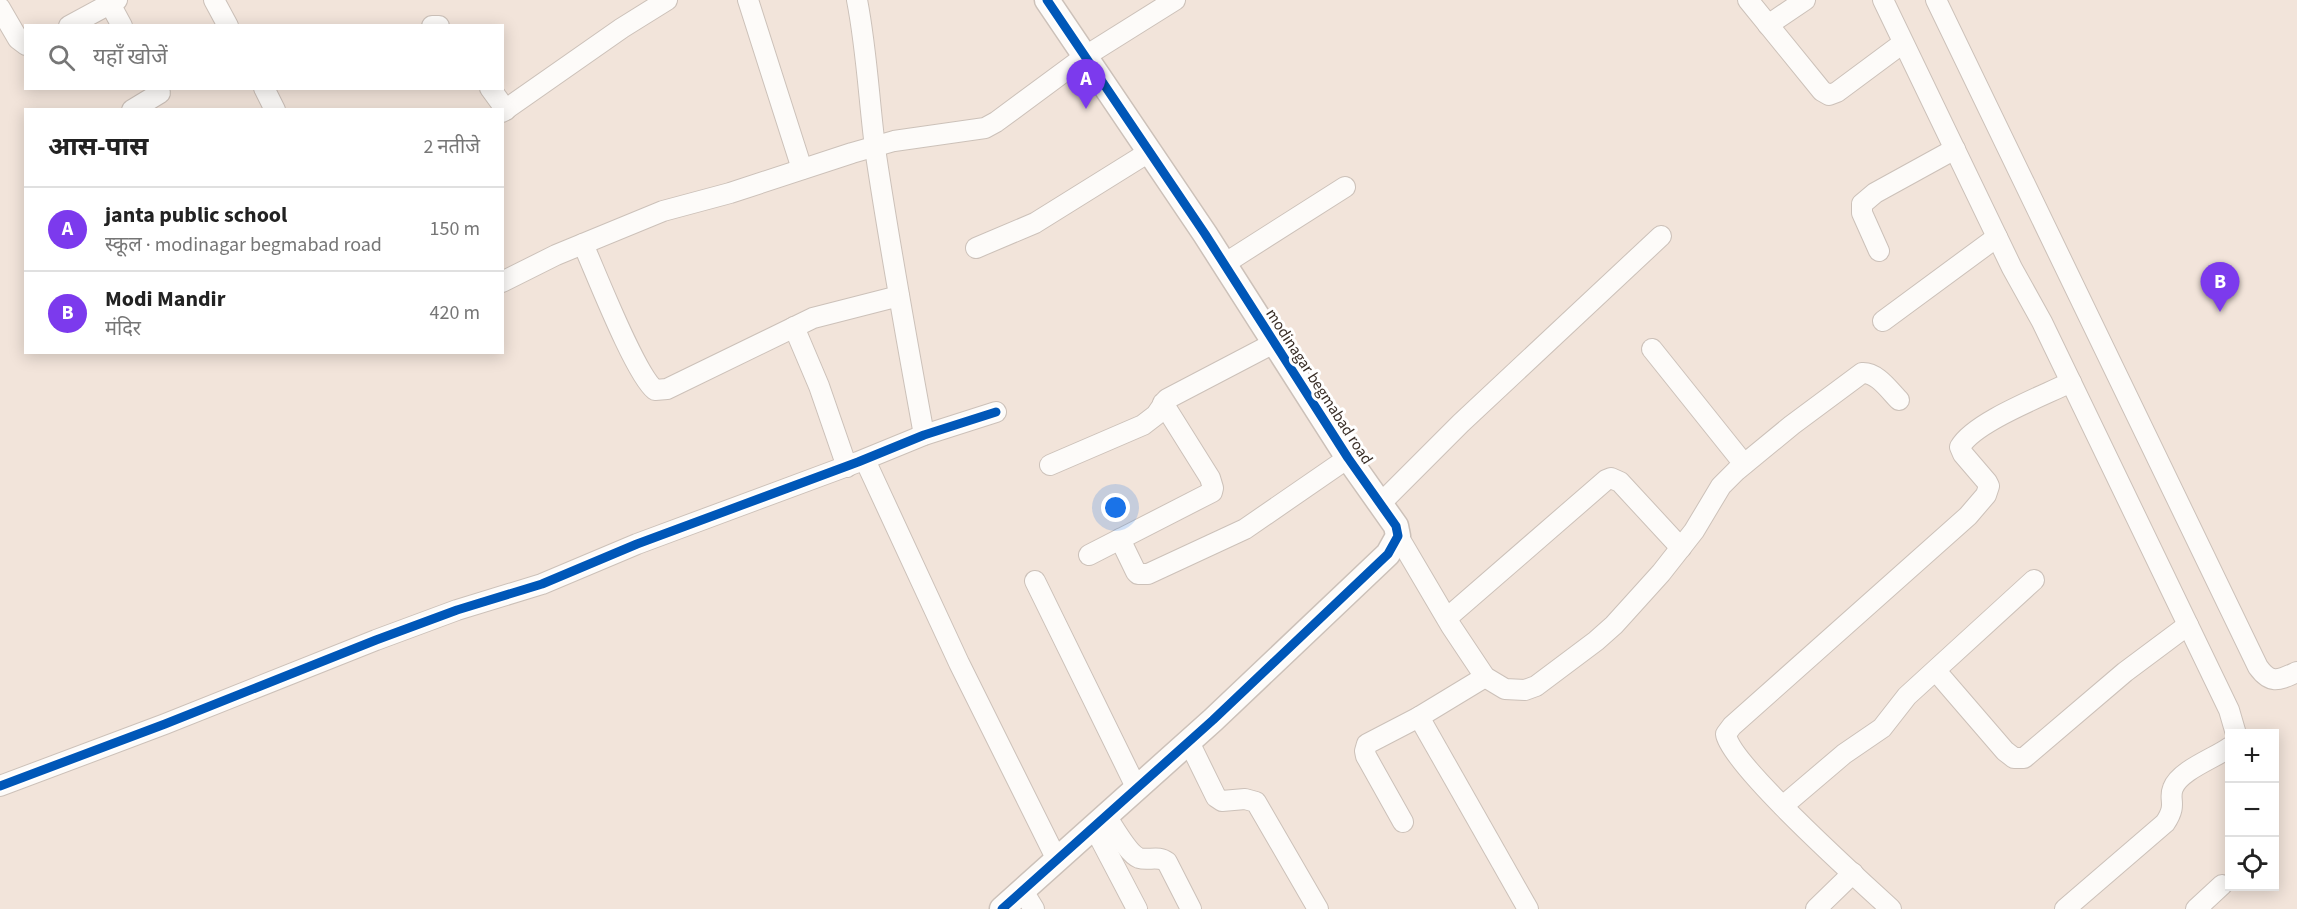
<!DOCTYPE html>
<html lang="hi">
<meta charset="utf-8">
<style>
:root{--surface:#fff;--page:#f6f6f6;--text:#222;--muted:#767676;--line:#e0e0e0;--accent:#7c3aed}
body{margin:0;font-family:"Source Sans 3","Noto Sans Devanagari",sans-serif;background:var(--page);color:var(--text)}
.controls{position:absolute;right:18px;bottom:18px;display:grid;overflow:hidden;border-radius:0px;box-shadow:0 3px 15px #0003}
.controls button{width:54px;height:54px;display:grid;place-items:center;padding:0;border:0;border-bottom:2px solid var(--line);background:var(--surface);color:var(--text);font:30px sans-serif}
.you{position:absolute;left:1116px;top:508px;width:21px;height:21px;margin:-15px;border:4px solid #fff;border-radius:50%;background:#1a73e8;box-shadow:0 0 0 9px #1a73e833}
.badge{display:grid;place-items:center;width:39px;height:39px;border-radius:50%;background:var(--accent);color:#fff;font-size:20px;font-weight:700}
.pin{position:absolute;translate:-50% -50px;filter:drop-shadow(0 2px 3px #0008)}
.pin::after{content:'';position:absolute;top:32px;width:21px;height:18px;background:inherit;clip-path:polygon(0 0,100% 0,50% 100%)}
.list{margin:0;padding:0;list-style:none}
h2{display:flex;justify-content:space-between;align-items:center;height:78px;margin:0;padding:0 24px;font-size:26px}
h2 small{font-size:20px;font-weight:400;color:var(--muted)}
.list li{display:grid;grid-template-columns:39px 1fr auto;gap:18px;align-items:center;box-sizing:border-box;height:84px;padding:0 24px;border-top:2px solid var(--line)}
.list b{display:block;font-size:22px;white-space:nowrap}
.list p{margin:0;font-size:20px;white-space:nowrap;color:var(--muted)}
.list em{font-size:20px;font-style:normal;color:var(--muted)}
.icon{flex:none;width:33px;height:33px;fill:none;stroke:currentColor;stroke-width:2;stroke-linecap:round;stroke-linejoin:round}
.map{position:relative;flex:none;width:2297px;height:909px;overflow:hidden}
.search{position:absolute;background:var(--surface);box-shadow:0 3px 15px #0003;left:24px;top:24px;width:480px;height:66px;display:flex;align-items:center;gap:15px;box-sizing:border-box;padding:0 21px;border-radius:0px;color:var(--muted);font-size:22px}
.panel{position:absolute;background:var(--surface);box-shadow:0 3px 15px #0003;left:24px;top:108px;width:480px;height:246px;border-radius:0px}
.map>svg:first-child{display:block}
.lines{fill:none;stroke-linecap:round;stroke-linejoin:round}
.minor-casing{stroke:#ccc1b9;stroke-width:22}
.tertiary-casing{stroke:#ccc1b9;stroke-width:27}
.minor{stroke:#fdfbf9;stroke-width:20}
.tertiary{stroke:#fdfbf9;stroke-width:24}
.cycleway-casing{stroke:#fff;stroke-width:13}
.cycleway{stroke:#0057b8;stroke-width:9}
.labels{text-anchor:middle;stroke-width:6;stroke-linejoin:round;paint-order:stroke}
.street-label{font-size:16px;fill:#392e27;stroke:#fff}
</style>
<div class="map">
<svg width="2297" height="909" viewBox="0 0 2297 909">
<rect width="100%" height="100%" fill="#f2e4da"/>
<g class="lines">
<defs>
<g id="minor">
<path d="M108,0l14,26"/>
<path d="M214,0l14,26"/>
<path d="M748,0l54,169"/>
<path d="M857,0c10,51 12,103 19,155 14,93 31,187 48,280"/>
<path d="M1748,0l74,91 7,4 8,-3 66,-49"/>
<path d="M1883,0l129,268 30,54 187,388 7,24"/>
<path d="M1936,0l322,667c13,18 21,13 39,5"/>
<path d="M0,8l18,31 8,6"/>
<path d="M1768,25l37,-25"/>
<path d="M69,26l48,-26"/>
<path d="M432,26h7"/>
<path d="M264,88l11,22"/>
<path d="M490,88l16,22"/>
<path d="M132,110l28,-17"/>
<path d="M502,112l120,-84 45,-28"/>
<path d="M583,244c13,29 52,130 72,146l12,-1 146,-71 86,-22"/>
<path d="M976,248l59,-25 114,-71"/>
<path d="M1879,251l-17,-38v-9l13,-11 80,-44"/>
<path d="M1224,264l121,-77"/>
<path d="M502,282l54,-27 107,-44 67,-18 122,-40 42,-12 91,-13 11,-6 88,-65 91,-57"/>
<path d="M1883,321l114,-84"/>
<path d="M794,327l25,59 28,81"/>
<path d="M1652,349l92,115"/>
<path d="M865,460l94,203 98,197"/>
<path d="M1050,465l93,-40 13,-10 11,-16 107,-56"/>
<path d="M1381,503l80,-80 200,-187"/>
<path d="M1398,536l53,90 34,51 20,12 20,1 11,-4 60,-45 18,-16 47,-52 33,-42 27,-45 15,-15 56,-46 70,-52c15,-1 27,17 37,27"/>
<path d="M1120,539l16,33 2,2h10l97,-45 103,-71"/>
<path d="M1089,555l123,-63 1,-4 -3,-10 -47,-75"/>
<path d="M1035,581l102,208"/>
<path d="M1447,618l159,-138 5,-2 9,4 61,66"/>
<path d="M1936,671l69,80 9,7h10l101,-86 63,-47"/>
<path d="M1419,717l109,192"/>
<path d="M1189,742l27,55 6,4 23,-2 11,3 62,107"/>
<path d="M0,786l165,-62 211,-84 81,-30 85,-26 95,-40 221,-82 66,-27 72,-23"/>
<path d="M1783,806l61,-52 38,-26 25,-32 127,-116"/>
<path d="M1106,816c7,10 22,38 33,42 10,3 19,-3 28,4l24,47"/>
<path d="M1403,822l-37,-66 -1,-5 2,-7 52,-27 66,-40"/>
<path d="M1094,827l43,82"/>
<path d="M1023,891l11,18"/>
<path d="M1816,909l37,-36"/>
<path d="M1891,909c-28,-26 -162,-146 -165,-175l6,-8 236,-210 18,-21 3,-9 -2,-4 -24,-28 -3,-7c14,-25 83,-51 111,-65"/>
<path d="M2065,909l100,-86c13,-19 3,-23 8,-35 7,-18 42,-30 57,-41"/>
<path d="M2196,909l26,-24"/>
</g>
<path id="tertiary" d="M1002,909l211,-189 175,-166 10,-18 -2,-10 -48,-68 -143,-224 -158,-234"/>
</defs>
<use href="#minor" class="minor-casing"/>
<use href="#tertiary" class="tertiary-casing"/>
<use href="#minor" class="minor"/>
<use href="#tertiary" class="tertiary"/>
<defs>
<g id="cycleway">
<path d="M0,786l165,-62 211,-84 81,-30 85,-26 95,-40 221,-82 66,-27 72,-23"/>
<path d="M1002,909l211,-189 175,-166 10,-18 -2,-10 -48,-68 -143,-224 -158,-234"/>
</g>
</defs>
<use href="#cycleway" class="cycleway-casing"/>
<use href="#cycleway" class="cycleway"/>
</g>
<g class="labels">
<g class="street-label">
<text transform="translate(1320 386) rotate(57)" y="6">modinagar begmabad road</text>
</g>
</g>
</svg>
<div class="controls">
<button>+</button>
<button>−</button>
<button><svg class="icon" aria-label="locate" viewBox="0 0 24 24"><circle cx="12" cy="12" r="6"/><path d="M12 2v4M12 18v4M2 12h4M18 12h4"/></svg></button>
</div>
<div class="you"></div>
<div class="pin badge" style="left:1086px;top:109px">A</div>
<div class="pin badge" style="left:2220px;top:312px">B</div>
<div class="search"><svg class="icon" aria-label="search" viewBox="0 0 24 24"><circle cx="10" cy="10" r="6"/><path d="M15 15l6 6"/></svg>यहाँ खोजें</div>
<section class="panel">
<h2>आस-पास<small>2 नतीजे</small></h2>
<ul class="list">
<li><span class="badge">A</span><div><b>janta public school</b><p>स्कूल · modinagar begmabad road</p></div><em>150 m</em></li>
<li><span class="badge">B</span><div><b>Modi Mandir</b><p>मंदिर</p></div><em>420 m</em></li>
</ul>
</section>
</div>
